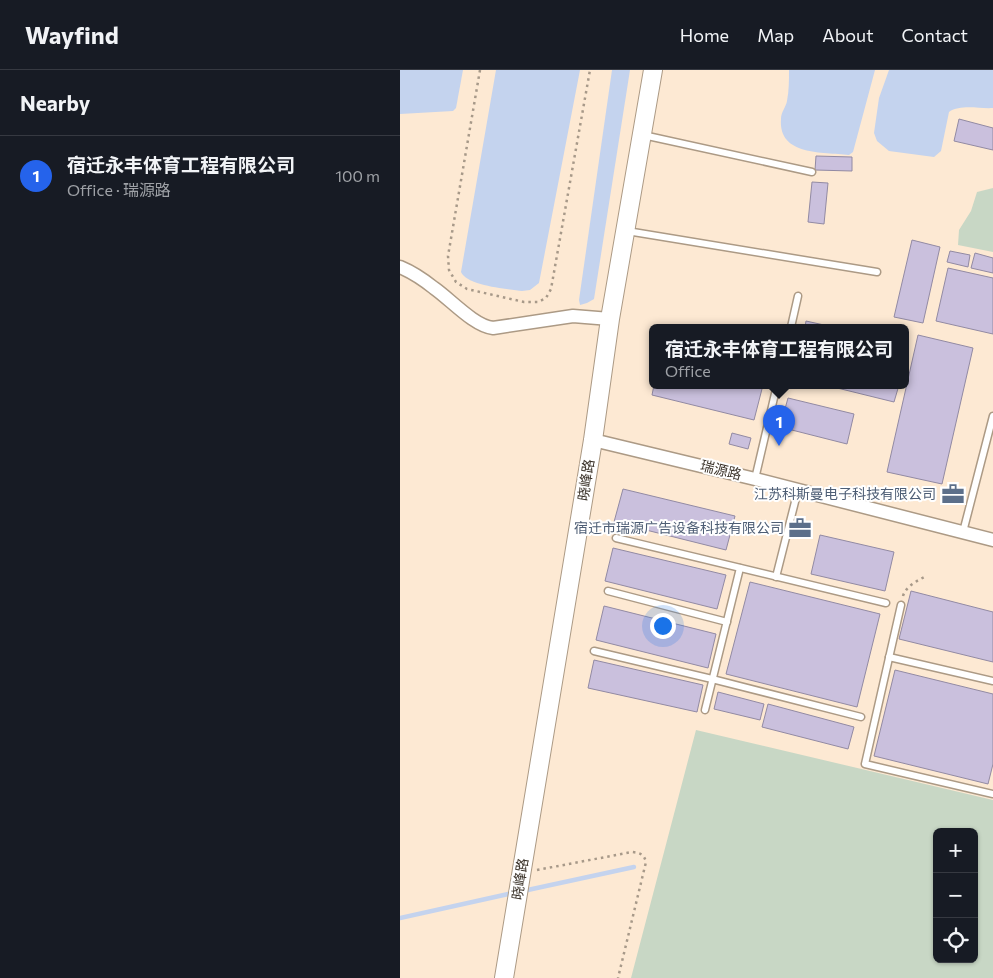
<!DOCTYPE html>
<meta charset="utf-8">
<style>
:root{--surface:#171b24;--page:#20242c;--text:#f1f3f6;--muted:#9ea1a6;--line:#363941;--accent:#2563eb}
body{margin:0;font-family:Commissioner,"Noto Sans SC",sans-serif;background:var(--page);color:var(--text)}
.controls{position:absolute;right:15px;bottom:15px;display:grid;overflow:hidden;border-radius:8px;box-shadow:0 1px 4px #0004}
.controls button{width:45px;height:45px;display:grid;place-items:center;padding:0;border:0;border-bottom:1px solid var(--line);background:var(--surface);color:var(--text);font:25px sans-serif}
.you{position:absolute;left:262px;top:555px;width:18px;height:18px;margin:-12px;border:4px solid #fff;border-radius:50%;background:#1a73e8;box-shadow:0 0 0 8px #1a73e833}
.badge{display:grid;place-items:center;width:32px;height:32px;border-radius:50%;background:var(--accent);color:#fff;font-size:16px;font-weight:700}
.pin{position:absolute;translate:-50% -41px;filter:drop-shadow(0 1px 2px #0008)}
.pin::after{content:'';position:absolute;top:26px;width:18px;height:15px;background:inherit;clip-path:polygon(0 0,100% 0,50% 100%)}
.popup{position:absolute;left:249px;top:254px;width:260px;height:65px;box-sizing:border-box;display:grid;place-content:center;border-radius:8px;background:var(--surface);filter:drop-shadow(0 1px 4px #0005);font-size:16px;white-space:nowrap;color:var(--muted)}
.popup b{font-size:19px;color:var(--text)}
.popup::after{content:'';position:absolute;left:50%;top:100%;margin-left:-10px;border:10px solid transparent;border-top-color:var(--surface)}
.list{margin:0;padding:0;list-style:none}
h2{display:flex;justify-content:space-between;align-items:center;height:65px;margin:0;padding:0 20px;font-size:21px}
h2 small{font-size:16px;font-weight:400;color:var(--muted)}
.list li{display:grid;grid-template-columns:32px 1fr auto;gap:15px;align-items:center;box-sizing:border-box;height:80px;padding:0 20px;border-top:1px solid var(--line)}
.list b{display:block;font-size:19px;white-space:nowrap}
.list p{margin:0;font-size:16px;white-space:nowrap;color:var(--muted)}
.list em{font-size:16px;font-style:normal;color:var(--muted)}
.icon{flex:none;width:28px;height:28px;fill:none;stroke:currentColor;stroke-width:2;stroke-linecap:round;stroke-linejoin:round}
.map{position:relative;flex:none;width:593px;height:908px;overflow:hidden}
header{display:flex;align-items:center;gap:30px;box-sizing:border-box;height:70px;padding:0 25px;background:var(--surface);border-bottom:1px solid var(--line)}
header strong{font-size:24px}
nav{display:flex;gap:28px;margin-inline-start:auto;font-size:18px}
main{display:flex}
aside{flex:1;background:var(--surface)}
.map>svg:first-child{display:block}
.green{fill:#c8d7c5;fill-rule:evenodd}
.water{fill:#c4d3ee}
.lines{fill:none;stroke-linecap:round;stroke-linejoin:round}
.stream{stroke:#c4d3ee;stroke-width:4.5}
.building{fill:#cac0dd;stroke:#928aa3}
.lane-casing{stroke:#ac9a85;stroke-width:9}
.street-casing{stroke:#ac9a85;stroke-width:15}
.secondary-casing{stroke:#ac9a85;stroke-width:20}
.path{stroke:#a79989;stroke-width:2.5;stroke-dasharray:2.5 4;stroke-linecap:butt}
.lane{stroke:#fff;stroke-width:6}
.street{stroke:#fff;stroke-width:12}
.secondary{stroke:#fff;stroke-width:18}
.labels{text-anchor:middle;stroke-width:4;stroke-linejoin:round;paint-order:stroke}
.street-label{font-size:14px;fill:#3d352c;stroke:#fff}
.service-label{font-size:14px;fill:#4e5e75;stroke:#fff;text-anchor:end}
</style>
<header>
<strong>Wayfind</strong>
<nav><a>Home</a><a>Map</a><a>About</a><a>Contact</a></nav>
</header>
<main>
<aside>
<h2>Nearby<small></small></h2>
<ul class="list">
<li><span class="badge">1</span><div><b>宿迁永丰体育工程有限公司</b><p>Office · 瑞源路</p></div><em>100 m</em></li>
</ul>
</aside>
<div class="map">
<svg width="593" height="908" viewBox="0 0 593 908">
<rect width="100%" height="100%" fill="#fde9d3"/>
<g class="green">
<path d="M593,118v64l-35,-7 1,-15 12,-19 6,-19z"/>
<path d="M296,660l297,70v178h-362zM537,762h37v127h-37z"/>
</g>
<g class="water">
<path d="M0,0h63l-7,38 -3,3 -53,3z"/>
<path d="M96,0h84l-41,213 -9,7 -8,1c-14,-2 -55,-5 -61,-19z"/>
<path d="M212,0h18l-36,229 -7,4 -7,2 -1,-5z"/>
<path d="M389,0h86l-22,82 -4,3c-26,-3 -71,1 -68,-36 0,-7 5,-12 6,-18 2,-10 2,-21 2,-31z"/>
<path d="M489,0h104v38c-14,1 -32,-4 -44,4l-8,39 -7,6 -45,-6 -12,-10 -3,-8 5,-35z"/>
</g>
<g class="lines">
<g class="stream">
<path d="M123,821l111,-24"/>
<path d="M0,848l113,-25"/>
</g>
</g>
<g class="building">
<path d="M559,49l34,9v22l-39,-9z"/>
<path d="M416,86l36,1v14l-37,-1z"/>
<path d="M412,112l16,1 -4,41 -16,-2z"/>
<path d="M512,170l28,7 -17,76 -29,-6z"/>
<path d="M550,181l20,4 -2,12 -21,-5z"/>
<path d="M575,183l18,5v15l-22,-5z"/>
<path d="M548,198l45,10v56l-57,-13z"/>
<path d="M406,251l27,6h-28z"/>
<path d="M518,265l55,13 -31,136 -55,-12z"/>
<path d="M254,315h109l-9,35 -102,-25z"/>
<path d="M425,315h74l-5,17z"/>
<path d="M388,328l66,16 -7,30 -67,-17z"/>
<path d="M332,363l19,5 -3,11 -19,-5z"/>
<path d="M223,419l112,27 -9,34 -112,-28z"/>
<path d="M420,465l74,17 -9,39 -74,-17z"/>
<path d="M213,478l113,27 -9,34 -112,-28z"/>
<path d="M350,512l130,32 -23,93 -131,-33z"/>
<path d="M511,521l82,21v50l-94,-23z"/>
<path d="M204,536l112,28 -8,34 -112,-28z"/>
<path d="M194,590l109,25 -6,27 -109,-24z"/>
<path d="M495,600l98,24v70l-5,20 -114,-28z"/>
<path d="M318,622l46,12 -4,16 -46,-11z"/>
<path d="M368,634l86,23 -6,22 -86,-22z"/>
</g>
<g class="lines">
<defs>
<g id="lane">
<path d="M243,65l169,37"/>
<path d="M227,161l250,41"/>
<path d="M391,257l7,-31"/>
<path d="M355,409l22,-94"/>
<path d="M563,462l30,-116"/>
<path d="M216,468l270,65"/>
<path d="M376,507l22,-87"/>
<path d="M208,521l119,31"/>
<path d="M501,535l-36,159 128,30"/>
<path d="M194,581l118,28 149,38"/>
<path d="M489,587l104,24"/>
<path d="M305,640l35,-142"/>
</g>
<g id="street">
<path d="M0,197c12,5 24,13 34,21 16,11 40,38 59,40l80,-12 37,3"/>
<path d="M193,370l162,39 238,61"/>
</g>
<path id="secondary" d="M104,908l89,-538 17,-121 43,-249"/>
</defs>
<use href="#lane" class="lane-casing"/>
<use href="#street" class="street-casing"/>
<use href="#secondary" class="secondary-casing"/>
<g class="path">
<path d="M80,0l-32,186 1,14 7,12 11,7 57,13h14l8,-4 5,-9 39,-219"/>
<path d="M503,526c3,-10 14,-15 23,-20"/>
<path d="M137,800l95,-18c8,1 12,2 14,10l-28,116"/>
</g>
<use href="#lane" class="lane"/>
<use href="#street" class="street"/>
<use href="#secondary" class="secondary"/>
</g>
<defs>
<symbol id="office-bare" viewBox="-9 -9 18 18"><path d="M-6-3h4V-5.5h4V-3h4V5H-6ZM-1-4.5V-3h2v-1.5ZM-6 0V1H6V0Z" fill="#5c6f8a" stroke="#fff" stroke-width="2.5" paint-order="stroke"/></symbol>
</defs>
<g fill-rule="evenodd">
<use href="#office-bare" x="537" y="408" width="32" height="32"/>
<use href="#office-bare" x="384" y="442" width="32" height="32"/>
</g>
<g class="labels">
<g class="street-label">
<text transform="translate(321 400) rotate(14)" y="5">瑞源路</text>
<text transform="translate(186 410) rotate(-81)" y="5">晓峰路</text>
<text transform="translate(120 809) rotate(-81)" y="5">晓峰路</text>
</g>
<g class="service-label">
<text x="536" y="429">江苏科斯曼电子科技有限公司</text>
<text x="384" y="463">宿迁市瑞源广告设备科技有限公司</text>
</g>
</g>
</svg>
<div class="controls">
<button>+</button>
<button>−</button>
<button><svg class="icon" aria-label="locate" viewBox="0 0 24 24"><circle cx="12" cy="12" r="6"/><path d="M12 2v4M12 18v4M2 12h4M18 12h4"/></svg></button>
</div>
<div class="you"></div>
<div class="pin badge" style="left:379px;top:376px">1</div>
<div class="popup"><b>宿迁永丰体育工程有限公司</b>Office</div>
</div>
</main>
